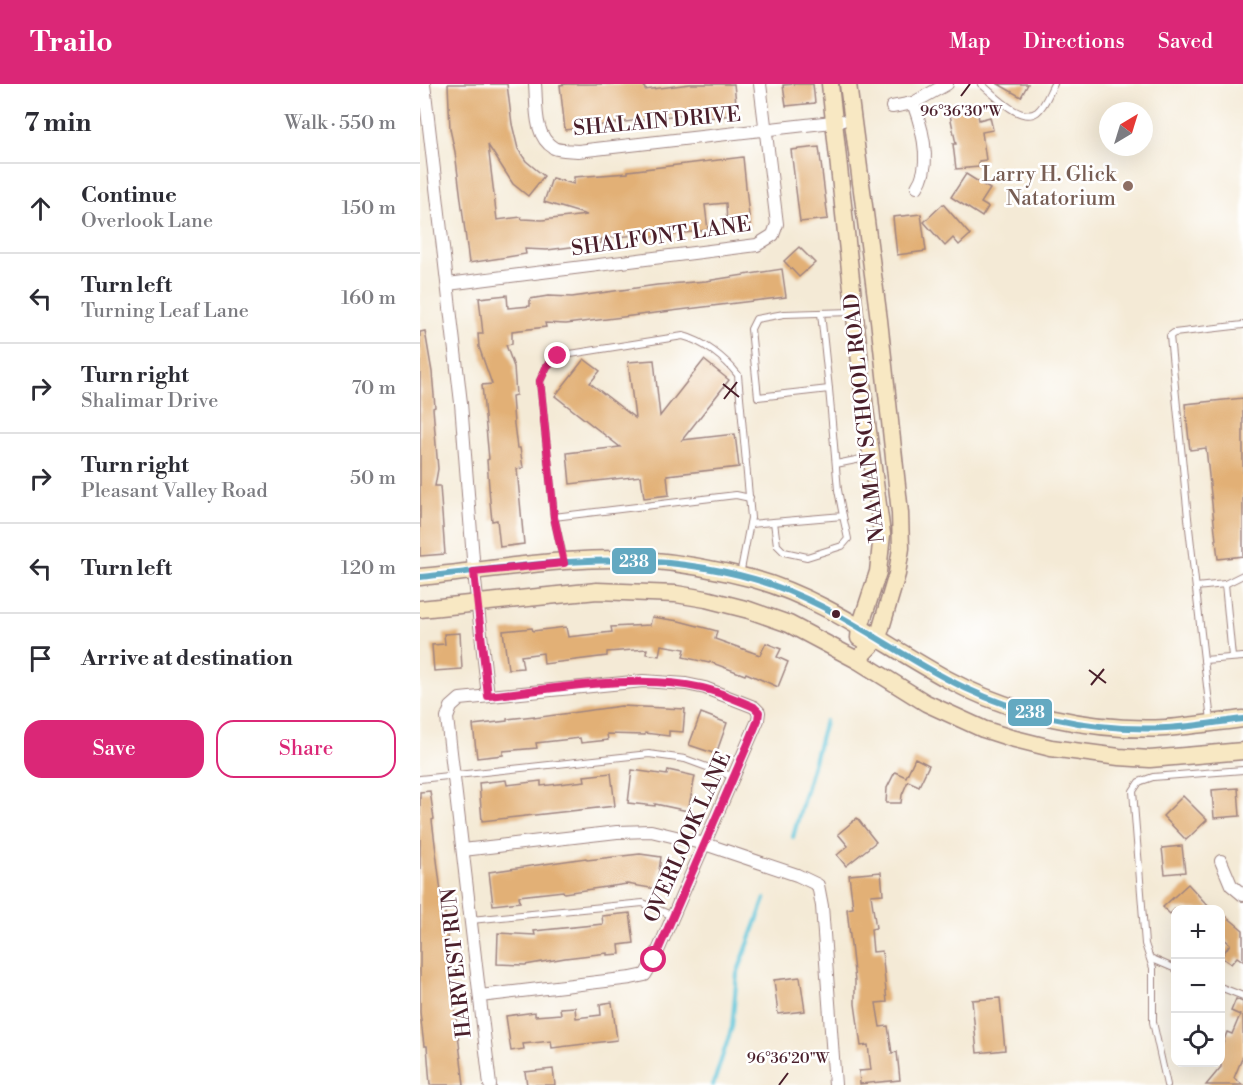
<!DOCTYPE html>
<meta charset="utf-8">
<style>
:root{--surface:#fff;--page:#f2f2f3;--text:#2b2b33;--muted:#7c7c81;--line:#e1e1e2;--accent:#db2777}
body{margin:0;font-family:"Libre Bodoni",serif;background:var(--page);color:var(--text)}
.controls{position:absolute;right:18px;bottom:18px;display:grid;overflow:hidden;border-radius:12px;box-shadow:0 6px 24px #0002}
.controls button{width:54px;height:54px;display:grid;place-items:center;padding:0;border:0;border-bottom:2px solid var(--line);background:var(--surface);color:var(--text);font:30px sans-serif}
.compass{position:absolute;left:679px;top:18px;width:54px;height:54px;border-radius:50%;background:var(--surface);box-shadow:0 6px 24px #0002;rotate:38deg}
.stop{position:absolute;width:18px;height:18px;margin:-14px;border:4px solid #db2777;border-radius:50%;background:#fff}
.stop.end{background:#db2777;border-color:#fff;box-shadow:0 2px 6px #0008}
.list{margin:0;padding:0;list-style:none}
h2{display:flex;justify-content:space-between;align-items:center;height:78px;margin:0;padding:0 24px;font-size:26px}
h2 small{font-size:20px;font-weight:400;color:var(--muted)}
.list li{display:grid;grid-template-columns:39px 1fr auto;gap:18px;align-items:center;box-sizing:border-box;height:90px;padding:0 24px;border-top:2px solid var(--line)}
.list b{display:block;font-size:22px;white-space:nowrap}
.list p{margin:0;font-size:20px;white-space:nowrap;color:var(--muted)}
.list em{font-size:20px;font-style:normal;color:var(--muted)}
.actions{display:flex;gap:12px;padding:18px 24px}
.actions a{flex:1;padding:14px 0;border:2px solid var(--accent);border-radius:18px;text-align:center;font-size:21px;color:var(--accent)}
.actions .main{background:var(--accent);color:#fff}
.icon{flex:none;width:33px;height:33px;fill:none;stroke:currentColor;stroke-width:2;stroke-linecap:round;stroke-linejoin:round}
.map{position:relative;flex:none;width:823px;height:1001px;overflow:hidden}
header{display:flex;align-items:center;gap:36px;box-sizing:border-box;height:84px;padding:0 30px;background:var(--accent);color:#fff}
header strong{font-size:28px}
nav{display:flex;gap:33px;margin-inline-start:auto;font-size:21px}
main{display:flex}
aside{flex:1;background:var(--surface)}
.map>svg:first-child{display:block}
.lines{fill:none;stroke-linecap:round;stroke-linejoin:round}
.stream{stroke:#5dc5d9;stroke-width:4}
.building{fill:#e2b076}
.lane-casing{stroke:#9f8480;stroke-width:8}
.street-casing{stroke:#9f8480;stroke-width:14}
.secondary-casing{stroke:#9f8480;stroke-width:19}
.lane{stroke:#fff;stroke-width:6}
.street{stroke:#fff;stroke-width:12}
.secondary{stroke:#f8e8c3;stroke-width:16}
.bus-1-casing{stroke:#fff;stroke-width:10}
.bus-1{stroke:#64a9c1;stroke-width:6}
.route{stroke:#db2777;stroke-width:8}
.ticks{fill:none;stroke:#4a1f2b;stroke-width:2}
.education-dot{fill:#8d6e63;stroke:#fff;stroke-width:2}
.bus-dot{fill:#4a1f2b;stroke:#fff;stroke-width:2}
.labels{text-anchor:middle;stroke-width:5;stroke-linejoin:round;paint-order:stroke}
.street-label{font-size:21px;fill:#4a1f2b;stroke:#fff}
.education-label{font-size:21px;fill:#785e54;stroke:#fff;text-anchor:end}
.ticks-label{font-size:15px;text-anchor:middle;fill:#4a1f2b;stroke:#fff;stroke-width:5;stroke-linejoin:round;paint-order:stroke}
.line-badge{stroke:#fff;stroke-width:2}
.badge-label{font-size:16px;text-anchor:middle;font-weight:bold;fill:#fff}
</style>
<header>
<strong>Trailo</strong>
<nav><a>Map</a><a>Directions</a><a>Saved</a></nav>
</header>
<main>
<aside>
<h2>7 min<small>Walk · 550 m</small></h2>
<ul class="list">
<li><svg class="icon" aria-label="ahead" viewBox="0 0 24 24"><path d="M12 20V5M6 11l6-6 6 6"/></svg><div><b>Continue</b><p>Overlook Lane</p></div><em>150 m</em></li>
<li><svg class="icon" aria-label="left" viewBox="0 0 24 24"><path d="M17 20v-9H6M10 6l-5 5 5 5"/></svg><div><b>Turn left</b><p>Turning Leaf Lane</p></div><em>160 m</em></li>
<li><svg class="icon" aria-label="right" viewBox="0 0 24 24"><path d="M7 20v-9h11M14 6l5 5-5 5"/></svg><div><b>Turn right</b><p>Shalimar Drive</p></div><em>70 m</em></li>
<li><svg class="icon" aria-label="right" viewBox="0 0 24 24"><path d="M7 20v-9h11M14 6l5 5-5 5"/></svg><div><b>Turn right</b><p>Pleasant Valley Road</p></div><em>50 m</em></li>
<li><svg class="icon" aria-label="left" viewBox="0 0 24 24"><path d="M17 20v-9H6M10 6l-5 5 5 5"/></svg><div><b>Turn left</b></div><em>120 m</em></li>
<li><svg class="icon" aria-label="arrive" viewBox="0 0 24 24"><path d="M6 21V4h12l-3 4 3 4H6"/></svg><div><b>Arrive at destination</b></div></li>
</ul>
<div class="actions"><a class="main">Save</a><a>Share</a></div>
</aside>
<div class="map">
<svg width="823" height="1001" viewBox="0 0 823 1001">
<rect width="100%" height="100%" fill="#fff"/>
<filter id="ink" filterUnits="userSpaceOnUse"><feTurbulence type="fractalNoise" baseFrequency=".0167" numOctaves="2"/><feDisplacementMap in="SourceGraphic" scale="12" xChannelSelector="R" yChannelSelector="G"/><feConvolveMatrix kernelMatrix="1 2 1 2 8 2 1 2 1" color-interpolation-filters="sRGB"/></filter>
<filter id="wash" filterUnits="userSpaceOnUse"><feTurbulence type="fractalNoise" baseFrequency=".008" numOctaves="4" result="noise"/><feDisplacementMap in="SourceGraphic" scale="24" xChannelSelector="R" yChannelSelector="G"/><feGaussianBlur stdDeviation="1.35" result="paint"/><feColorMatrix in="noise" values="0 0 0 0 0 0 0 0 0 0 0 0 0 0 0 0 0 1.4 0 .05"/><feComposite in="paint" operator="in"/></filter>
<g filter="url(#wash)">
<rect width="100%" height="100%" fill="#f4ead6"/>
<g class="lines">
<g class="stream">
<path d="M373,753l32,-116"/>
<path d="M293,1001l19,-58 5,-53 28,-75"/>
</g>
</g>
<g id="blocks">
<g class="building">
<path d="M28,0h59l5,40 6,25 8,12 18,15 -16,20 -15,-12 -25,-39 9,75 24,-3 1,2 20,1 45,-5 -43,-13 8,-24 22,6v-7l54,-4v-2l115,-14 7,69h-23l-1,-23 -21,2 3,25 -73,9v-4l-34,4 1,4 -55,7 -22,-1 1,5 -57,9 -14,-111 -5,-23z"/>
<path d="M147,0h77l1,6 45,-6h44l2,19 -6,1 1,11 -22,3 -1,-7 -143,19 -5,-45z"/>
<path d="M375,0h18l2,19 -29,3 -3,-21z"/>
<path d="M578,0h30l-7,13z"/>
<path d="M556,20l3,16 11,-3 3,13 -11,2 4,28 -7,1v6l-23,2 -3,-25h3l-7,-34z"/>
<path d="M399,63l9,72 -28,3 -9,-72z"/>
<path d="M546,90l24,15 -9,14 7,4 -6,10 -31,-20z"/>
<path d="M523,120l27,31 -11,10 -6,-7 -8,8 -21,-24z"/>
<path d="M501,130l5,37 -29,4 -4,-38z"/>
<path d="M379,163l16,16 -16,14 -15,-16z"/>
<path d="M362,185l4,28 -220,27 -21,-1 1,4 -34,4v13l-6,1 8,22 2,28 -4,1 2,28 3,24h3l3,20 -6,1 7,75 -24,3 -3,-27 -5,1 -2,-20 -3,-41 2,-1 -7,-74 10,-1 -13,-37 -1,-13h5l-4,-36 28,-3 1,13 22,-2v-7l18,-3 24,1 85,-12 49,-4z"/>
<path d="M5,247l7,41 3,35 -2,1 5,61 -3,17h5l5,68 -25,2v-224z"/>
<path d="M164,275l16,12 -10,12 45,35 -7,-56 26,-2 6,56 44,-56 25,20 -47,60 53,-6 4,33 -72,8 2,20 -25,3 -3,-22 -71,8 -3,-31 53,-6 -65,-51z"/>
<path d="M823,314v158l-25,3 -12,-111 -16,2 -5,-46z"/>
<path d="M232,533l27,4 38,10 -2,8 45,16 6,-12 15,6 -4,8 11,5 -10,25 -32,-14 -1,2 -35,-13 -1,1 -26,-6 2,-8 -24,-4 -2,11 -13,-2 1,-5 -40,3v4l-63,8 -1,-11 -22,3 2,12 -15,1 -5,-38 29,-3 1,3 33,-4 2,10 44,-5 -1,-5 39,-2z"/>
<path d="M40,549l2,36 -28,2 -2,-26 13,-1 -1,-10z"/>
<path d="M201,622l64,3 -2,23 -14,-1v5l-24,-3v2l-38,-1 1,6 -27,3 -1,-5 -44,5 1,5 -34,3v4l-26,3 -4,-33 34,-4v-2l27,-3v2z"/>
<path d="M281,629l26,10 -11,31 -27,-9z"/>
<path d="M495,674l14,7 -10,21 -11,-5 -6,14 -1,8h-15l1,-15 8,-16 11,5z"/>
<path d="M212,686l35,5 1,-5 27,6 -7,35 -33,-7v2l-27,-3z"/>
<path d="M191,689l4,33 -133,15 -3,-38 27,-3 1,5 34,-4v5l44,-5 -1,-5z"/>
<path d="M818,704l2,28 -26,2 -2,-28z"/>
<path d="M10,707l4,28 -2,1 10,80h2l6,68 14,117h-34l-3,-39h-3l-4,-34v-220z"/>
<path d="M763,712l24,24 -21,20 -23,-24z"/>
<path d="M437,734l19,24 -30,24 -9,-11 11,-9 -10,-12z"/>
<path d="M762,762l3,26 -20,2 -3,-26z"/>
<path d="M220,770l21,3 -5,32 -29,-5 -63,9 -1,-2 -44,5 1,6 -27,3 -4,-33 97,-14 1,2z"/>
<path d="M461,788l2,22 -12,1 5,33 -5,1 2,23 9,-1 5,51 -11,1 4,24 8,-1 4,27 5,-1 3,28 -40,4 -1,-13 12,-1 -3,-25 -7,1 -6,-42v-23l-8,-72 6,-1 -4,-33z"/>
<path d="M768,800l23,25h-36l-5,5 -7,-7z"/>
<path d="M801,828l22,18v31l-6,-4 -6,7 -10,-7 9,-13 -9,-8z"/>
<path d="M210,829l4,30 -15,2 1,9 -13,1v-2l-42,5 -40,7 -28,-1 1,-31 37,2 -1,-4 69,-7 -1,-8z"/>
<path d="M380,893l5,34 -27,3 -4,-34z"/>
<path d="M580,914l5,52 -28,3 -5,-53z"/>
<path d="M816,915l7,3v54l-9,22 9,7h-37l15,-18v-19l6,-16 5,2 8,-19 -9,-4z"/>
<path d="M192,918l5,38 -65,8 -1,-7 -28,3 1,5 -13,2 -5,-35 29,-4v4l26,-2 -1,-6 15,-1 1,11 25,-3 -1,-11z"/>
<path d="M133,985l2,16h-28l-2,-13z"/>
</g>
</g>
</g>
<g filter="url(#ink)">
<use href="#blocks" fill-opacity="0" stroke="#9f8480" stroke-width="1.5"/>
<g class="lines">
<defs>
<g id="lane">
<path d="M561,0c13,10 39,40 56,28 8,-6 12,-19 17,-28"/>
<path d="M401,229l8,76"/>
<path d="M416,380l35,-7"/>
<path d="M134,433l182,-22 14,3"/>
<path d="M354,438l3,23 7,7 23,5 35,-11 6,-7 -5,-23"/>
<path d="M330,440l93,-8 -5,-26 -9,-101 -71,8 -7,-68 5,-10 28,-5 68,-2"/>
<path d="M144,477l-10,-44 -14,-136 7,-15 11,-10 125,-20c20,5 42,22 55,39l13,143 -11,57"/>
<path d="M805,500l18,-9"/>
<path d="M776,503l29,-3 7,73"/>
<path d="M784,576l39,-3"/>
<path d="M791,637l-22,-193 -19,-192 4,-3 69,-8"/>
<path d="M0,695l229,-25 36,5 49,18"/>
<path d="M51,836l172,-17 30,13"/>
<path d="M730,874l26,11"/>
<path d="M800,903l23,9"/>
<path d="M747,1001l-14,-63v-54l-8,-24 -12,-153 6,-9 14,-5 90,-7"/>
</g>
<g id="street">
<path d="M4,0l37,319 13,169 14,124"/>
<path d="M115,0c2,20 -2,52 19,64 6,3 17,2 24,3l263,-30"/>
<path d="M493,19c9,24 20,61 4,84"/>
<path d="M472,23l21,-4 34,-19"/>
<path d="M28,200l309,-39 16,-10 4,-11 -17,-140"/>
<path d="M43,766l154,-18 34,-1 54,13 92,31 21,10 4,21 13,179"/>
<path d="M801,777l10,24 12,10"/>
<path d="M60,912l151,-18 14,-3 9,-15 104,-240 1,-8 -5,-5 -49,-19 -19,-4 -43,-3 -183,18 -9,8 -4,11 43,367"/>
</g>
<g id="secondary">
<path d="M410,0l35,325 17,125 -4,38 -18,55 -1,11"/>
<path d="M428,0l31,236 21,193 1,35 -4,26 -19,64 -21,22"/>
<path d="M0,493c74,-7 153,-22 226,-17 37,3 73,10 108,19 71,20 129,65 193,100 65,35 146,53 219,49 26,-2 52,-6 77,-9"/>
<path d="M0,525l177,-18 79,3 30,5 43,11 40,14 68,36 69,43 57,26 28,9 40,10 68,9 31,2 93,-8"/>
</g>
</defs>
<use href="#lane" class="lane-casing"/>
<use href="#street" class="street-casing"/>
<use href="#secondary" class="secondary-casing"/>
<use href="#lane" class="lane"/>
<use href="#street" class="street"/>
<use href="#secondary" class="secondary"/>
<defs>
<path id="bus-1" d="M0,493c117,-12 217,-31 334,2 71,20 129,66 193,100 66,35 144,53 219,49 26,-1 52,-6 77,-9"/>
</defs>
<use href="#bus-1" class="bus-1-casing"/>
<use href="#bus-1" class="bus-1"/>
</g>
</g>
<g class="lines" filter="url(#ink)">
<path class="route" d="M138,272l-11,10 -7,15 14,136 10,46 -90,9 14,124c67,-7 148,-23 214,-8 18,4 35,12 52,19l5,5 -1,8 -10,24 -94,216"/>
</g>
<path class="ticks" d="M541,12l9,-12M303,300l16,13M304,315l13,-17M669,586l17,13M671,601l13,-16M359,1001l9,-12"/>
<circle class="education-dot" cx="708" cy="102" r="6"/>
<circle class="bus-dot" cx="416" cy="530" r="5"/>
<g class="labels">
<g class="street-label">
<text transform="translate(237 37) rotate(-5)" y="7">SHALAIN DRIVE</text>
<text transform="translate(241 152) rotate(-8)" y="7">SHALFONT LANE</text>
<text transform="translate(444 334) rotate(-96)" y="7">NAAMAN SCHOOL ROAD</text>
<text transform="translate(267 753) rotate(-66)" y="7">OVERLOOK LANE</text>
<text transform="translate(36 879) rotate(-96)" y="7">HARVEST RUN</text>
</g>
<g class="education-label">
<text x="696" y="97">Larry H. Glick<tspan x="696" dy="24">Natatorium</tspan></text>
</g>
</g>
<g class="ticks-label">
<text x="541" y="32">96°36'30"W</text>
<text x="368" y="979">96°36'20"W</text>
</g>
<g class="line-badge">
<rect x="191" y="463" width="46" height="28" rx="6" fill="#64a9c1"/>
<rect x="587" y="614" width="46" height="29" rx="6" fill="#64a9c1"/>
</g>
<g class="badge-label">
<text x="214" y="483">238</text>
<text x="610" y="634">238</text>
</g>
</svg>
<div class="controls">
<button>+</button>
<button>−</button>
<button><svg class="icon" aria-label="locate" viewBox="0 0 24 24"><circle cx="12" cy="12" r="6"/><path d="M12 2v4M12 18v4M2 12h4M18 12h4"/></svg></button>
</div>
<svg class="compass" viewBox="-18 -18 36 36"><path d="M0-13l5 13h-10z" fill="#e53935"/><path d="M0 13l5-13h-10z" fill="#7c7c81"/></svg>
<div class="stop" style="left:234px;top:876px"></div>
<div class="stop end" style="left:138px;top:272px"></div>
</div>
</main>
